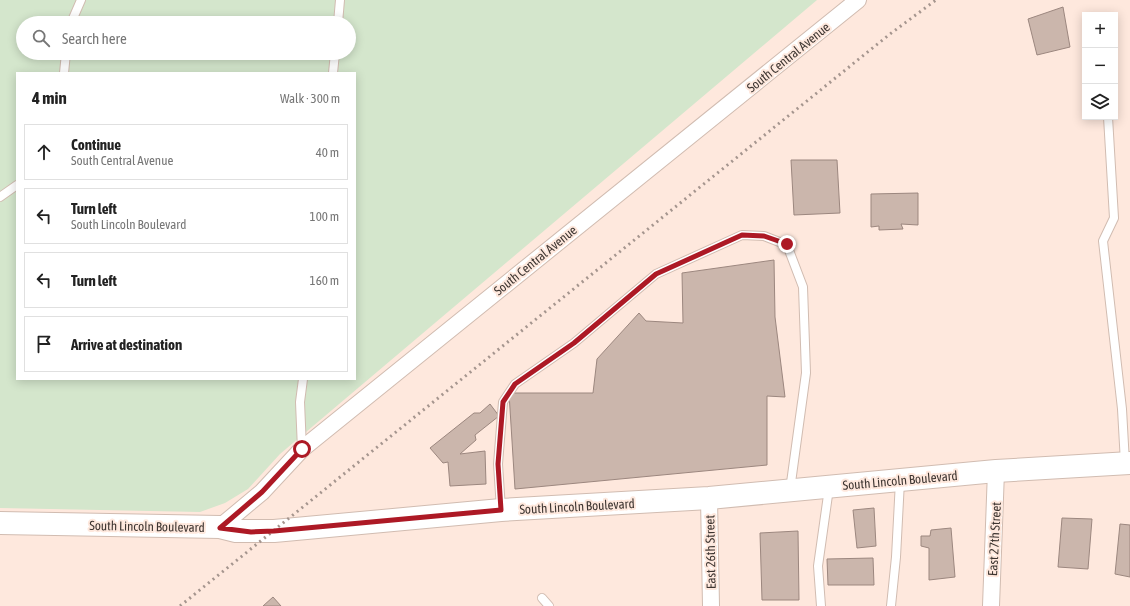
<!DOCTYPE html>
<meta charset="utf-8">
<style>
:root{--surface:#fff;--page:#f2f2f2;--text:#222;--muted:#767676;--line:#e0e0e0}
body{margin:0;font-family:"Asap Condensed",sans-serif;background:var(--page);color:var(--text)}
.controls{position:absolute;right:12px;top:12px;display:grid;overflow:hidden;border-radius:0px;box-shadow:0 2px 10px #0003}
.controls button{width:36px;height:36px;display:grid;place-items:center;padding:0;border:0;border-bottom:1px solid var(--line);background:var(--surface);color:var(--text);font:20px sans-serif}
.stop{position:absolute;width:12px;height:12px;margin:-9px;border:3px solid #ad1925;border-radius:50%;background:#fff}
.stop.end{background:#ad1925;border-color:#fff;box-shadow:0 1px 4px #0008}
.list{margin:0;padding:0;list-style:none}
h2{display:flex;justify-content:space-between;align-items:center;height:52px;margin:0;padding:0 16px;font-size:17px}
h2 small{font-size:13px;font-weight:400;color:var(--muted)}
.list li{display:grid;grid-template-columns:26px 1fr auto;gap:12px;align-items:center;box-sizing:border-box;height:56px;margin:0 8px 8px;padding:0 8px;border:1px solid var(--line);border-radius:0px}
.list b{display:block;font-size:15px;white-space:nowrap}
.list p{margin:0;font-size:13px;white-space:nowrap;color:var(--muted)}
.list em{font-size:13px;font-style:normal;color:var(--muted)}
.icon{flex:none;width:22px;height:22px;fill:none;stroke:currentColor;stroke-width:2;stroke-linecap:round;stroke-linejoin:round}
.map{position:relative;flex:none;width:1130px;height:606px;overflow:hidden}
.search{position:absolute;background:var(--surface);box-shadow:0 2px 10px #0003;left:16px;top:16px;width:340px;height:44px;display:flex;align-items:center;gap:10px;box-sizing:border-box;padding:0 14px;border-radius:22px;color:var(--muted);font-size:15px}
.panel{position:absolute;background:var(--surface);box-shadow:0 2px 10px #0003;left:16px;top:72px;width:340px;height:308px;border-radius:0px}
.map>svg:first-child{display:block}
.green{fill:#d4e6cc;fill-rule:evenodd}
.building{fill:#cbb6ac;stroke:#9c877f}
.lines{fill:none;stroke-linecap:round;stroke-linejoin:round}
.lane-casing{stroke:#d1bcb1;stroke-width:10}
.street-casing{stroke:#d1bcb1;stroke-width:18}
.secondary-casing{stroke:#d1bcb1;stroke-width:24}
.lane{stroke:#fff;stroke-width:8}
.street{stroke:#fff;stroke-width:16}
.secondary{stroke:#fff;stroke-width:22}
.rail{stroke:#a5958e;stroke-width:3;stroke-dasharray:2 4;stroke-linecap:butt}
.route{stroke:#ad1925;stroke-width:5}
.labels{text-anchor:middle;stroke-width:4;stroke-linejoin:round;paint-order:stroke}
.street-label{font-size:13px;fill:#3d3531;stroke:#fee8dd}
</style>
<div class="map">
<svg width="1130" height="606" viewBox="0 0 1130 606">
<rect width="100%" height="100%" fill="#fee8dd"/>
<path class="green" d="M0,0h817l-537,454 -32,35 -23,14 -25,9 -200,-4zM23,23h326v30h-326zM17,73h338v306h-338z"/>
<g class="building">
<path d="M1063,7l7,40 -33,8 -9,-36z"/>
<path d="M791,160h46l3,53 -46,2z"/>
<path d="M918,193v32l-17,-1 2,5 -24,1v-4l-8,1v-33z"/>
<path d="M774,260l1,57 10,80 -18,-1v69l-252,24 -6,-96h84l4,-34 42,-46 7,8 37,2 -1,-50z"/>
<path d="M490,404l9,12 -24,19 1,5 -16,14 25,-3 1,33 -36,2 -2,-24 -5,1 -13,-15 44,-35h6z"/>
<path d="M874,508l2,38 -19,2 -4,-38z"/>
<path d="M1062,518l30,1 -4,50 -30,-2z"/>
<path d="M1120,524l10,1v52l-15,-3z"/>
<path d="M951,528l4,49 -26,3v-32l-8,-2v-10h9l1,-6z"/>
<path d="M798,531l1,69h-37l-2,-67z"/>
<path d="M873,558l1,27h-46l-1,-26z"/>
<path d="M273,597l8,9h-18z"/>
</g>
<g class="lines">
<defs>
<g id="lane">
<path d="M71,23l10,-23"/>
<path d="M338,23l2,-23"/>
<path d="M64,73l2,-20"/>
<path d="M333,73l2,-20"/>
<path d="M1108,117l6,101 -11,23 19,168 3,54"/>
<path d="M0,197l17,-12"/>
<path d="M302,449l-2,-47 3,-23"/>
<path d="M501,509l-3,-45 5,-62 12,-18 59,-41 82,-69 86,-39 22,1 23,9 16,42 3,86 -16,117"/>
<path d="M542,598l7,8"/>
<path d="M821,606l-3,-40 11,-78"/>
<path d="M891,606l5,-49 4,-76"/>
</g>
<g id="street">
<path d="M709,498l2,108"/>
<path d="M220,527l42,-35 40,-43 556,-449"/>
<path d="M991,606l5,-135"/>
</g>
<path id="secondary" d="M0,523l220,4 16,4h38l227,-21 208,-12 287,-27 134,-8"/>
</defs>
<use href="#lane" class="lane-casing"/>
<use href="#street" class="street-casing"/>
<use href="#secondary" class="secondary-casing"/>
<use href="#lane" class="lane"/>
<use href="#street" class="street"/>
<use href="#secondary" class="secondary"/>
<path class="rail" d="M180,606l710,-572 46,-34"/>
</g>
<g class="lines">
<path class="route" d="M302,449l-40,43 -42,36 31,4 23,-1 227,-21 -3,-46 5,-62 12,-18 59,-41 82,-69 86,-39 22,1 23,8"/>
</g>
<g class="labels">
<g class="street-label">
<text transform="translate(788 57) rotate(-39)" y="5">South Central Avenue</text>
<text transform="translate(535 260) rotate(-39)" y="5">South Central Avenue</text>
<text transform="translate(900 480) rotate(-5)" y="5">South Lincoln Boulevard</text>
<text transform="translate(577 506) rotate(-3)" y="5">South Lincoln Boulevard</text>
<text transform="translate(147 526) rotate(1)" y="5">South Lincoln Boulevard</text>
<text transform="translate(994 539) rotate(-87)" y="5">East 27th Street</text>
<text transform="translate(710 552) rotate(-91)" y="5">East 26th Street</text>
</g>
</g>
</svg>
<div class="controls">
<button>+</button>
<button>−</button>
<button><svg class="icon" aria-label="layers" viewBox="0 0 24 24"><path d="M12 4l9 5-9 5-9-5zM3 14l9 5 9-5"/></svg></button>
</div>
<div class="stop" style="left:302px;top:449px"></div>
<div class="stop end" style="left:787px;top:244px"></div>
<div class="search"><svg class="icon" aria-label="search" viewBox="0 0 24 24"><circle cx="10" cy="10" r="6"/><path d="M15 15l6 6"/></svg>Search here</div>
<section class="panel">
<h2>4 min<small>Walk · 300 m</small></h2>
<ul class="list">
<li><svg class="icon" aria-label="ahead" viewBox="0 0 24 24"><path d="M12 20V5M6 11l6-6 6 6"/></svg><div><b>Continue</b><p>South Central Avenue</p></div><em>40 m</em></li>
<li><svg class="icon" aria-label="left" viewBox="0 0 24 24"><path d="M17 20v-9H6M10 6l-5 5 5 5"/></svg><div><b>Turn left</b><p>South Lincoln Boulevard</p></div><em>100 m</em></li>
<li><svg class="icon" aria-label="left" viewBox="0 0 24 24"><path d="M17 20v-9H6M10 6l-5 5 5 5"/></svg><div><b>Turn left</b></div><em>160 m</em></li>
<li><svg class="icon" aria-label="arrive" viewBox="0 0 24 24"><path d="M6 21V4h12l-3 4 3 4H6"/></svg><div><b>Arrive at destination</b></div></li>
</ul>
</section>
</div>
